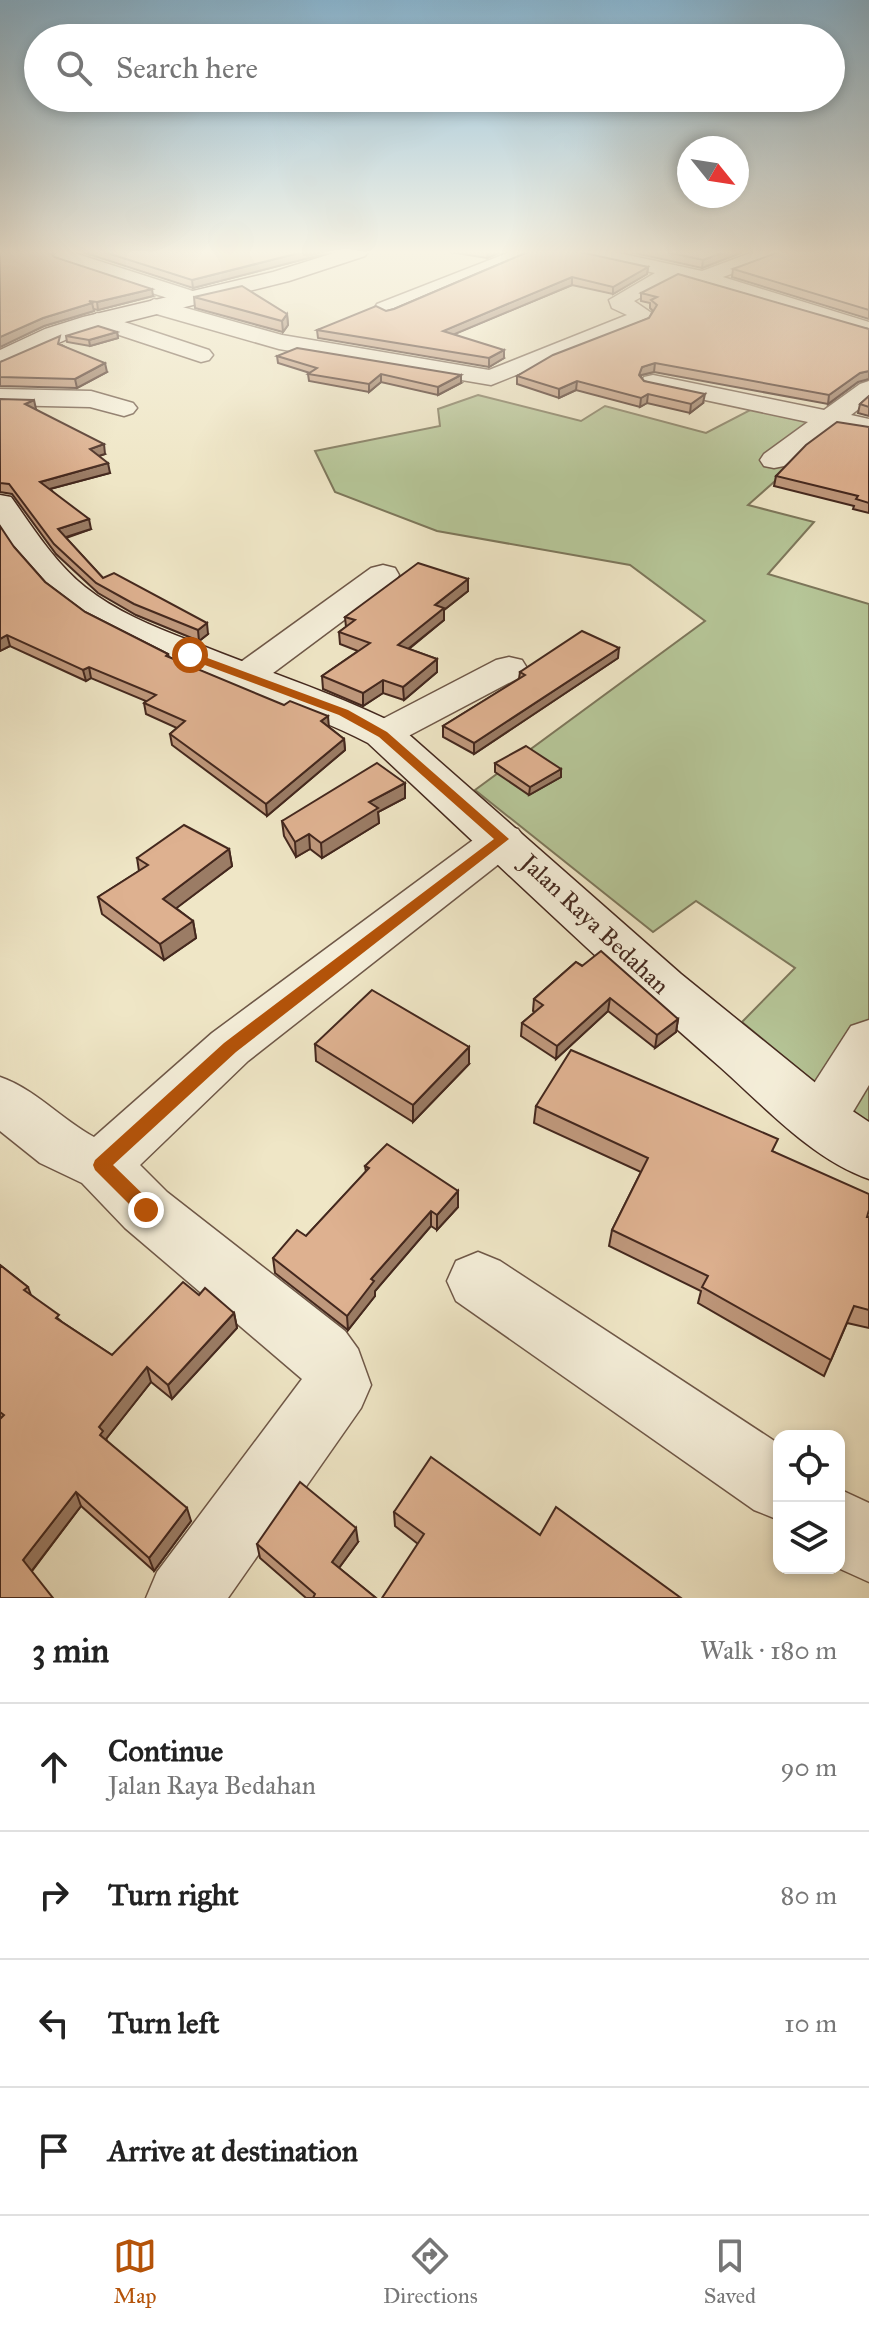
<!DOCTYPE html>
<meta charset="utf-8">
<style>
:root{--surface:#fff;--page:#f6f6f6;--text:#222;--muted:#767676;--line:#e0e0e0;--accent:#b45309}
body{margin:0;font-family:"IM FELL Great Primer",serif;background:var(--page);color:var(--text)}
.controls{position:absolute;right:24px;bottom:24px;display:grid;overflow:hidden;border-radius:16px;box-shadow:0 4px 12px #0003}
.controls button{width:72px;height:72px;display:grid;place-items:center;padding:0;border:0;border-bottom:2px solid var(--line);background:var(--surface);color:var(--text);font:40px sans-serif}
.compass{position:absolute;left:677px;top:136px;width:72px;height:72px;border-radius:50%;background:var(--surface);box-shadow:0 4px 12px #0003;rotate:120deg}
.stop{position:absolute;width:24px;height:24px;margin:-18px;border:6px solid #b45309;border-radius:50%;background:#fff}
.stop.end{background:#b45309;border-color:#fff;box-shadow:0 2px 8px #0008}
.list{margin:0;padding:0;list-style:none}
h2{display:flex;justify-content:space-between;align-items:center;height:104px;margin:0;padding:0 32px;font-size:34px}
h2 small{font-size:26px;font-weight:400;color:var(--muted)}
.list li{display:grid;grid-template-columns:52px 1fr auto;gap:24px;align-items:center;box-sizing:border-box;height:128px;padding:0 32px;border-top:2px solid var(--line)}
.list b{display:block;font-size:30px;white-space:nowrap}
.list p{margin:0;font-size:26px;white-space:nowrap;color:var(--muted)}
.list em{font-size:26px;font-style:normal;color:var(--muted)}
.icon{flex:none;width:44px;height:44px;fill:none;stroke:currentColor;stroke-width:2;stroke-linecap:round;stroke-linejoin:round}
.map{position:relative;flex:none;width:869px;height:1598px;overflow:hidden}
.search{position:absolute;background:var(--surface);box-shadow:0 4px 12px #0003;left:24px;right:24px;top:24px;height:88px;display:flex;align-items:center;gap:20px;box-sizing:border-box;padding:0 28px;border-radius:44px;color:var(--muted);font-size:30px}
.sheet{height:616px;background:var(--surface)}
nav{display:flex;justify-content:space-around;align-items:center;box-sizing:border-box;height:112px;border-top:2px solid var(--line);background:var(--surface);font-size:22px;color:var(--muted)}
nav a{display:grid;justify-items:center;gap:4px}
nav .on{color:var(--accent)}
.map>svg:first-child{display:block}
.green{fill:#b6c698;stroke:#7d775b;stroke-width:2}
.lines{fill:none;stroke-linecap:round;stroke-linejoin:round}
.street-casing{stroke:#6f5848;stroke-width:3}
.secondary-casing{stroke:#44281e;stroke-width:3}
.street{fill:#f5efda;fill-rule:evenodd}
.secondary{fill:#f5efda;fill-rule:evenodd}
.wall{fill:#bf987c;stroke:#44281e;stroke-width:2}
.shaded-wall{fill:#9b7c65;stroke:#44281e;stroke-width:2}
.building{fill:#deb190;stroke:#44281e;stroke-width:2}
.route{fill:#b45309}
.labels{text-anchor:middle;stroke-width:6;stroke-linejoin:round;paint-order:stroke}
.street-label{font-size:24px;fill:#44281e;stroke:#f5efda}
</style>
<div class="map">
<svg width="869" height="1598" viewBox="0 0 869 1598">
<rect width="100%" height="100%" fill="#efe6c6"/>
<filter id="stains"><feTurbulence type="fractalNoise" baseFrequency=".0025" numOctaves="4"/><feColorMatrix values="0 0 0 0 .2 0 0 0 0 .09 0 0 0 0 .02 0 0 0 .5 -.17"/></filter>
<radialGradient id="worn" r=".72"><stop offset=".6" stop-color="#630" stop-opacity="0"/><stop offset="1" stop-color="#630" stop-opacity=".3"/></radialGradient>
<path class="green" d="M478,395l103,26 24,-15 101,27 50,-26 81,19 -89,79 66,17 -46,52 101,30v523l-127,-105 53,-54 -99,-67 -43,31 -178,-142 230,-169 -75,-56 -193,-34 -102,-39 -20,-41 125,-25 -2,-17z"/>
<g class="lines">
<defs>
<g id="street">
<path d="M57,252h14l128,41 3,5 -3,5h-16l-127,-41 -3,-4z"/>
<path d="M510,252h28l-145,62 -8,2 -11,-7 3,-5z"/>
<path d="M574,252h40l88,19 51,-19h29l-2,4 -57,21 146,45v14l-192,-58 -43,23 19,13 -6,9 -156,62 -212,-36 -133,-38 -3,-5 11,-7 128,36 207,35 138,-55 -15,-7 -3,-8 46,-27 -79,-17z"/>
<path d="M97,313l112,37 4,5 -4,5 -8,2 -112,-37 -3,-5z"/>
<path d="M653,375l171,35 36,-26 9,-3v20l-18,14 18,4v16l-35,-7 -50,38 -10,2 -10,-2 -4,-6 4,-6 44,-32 -164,-35 -3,-5 3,-5z"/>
<path d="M0,389l91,2 42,12 4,5 -4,5 -9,3 -34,-9 -90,-2z"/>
<path d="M383,565l12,3 4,7 -4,7 -138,103 -13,3 -13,-3 -5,-8 5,-8 140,-101z"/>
<path d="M509,657l13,3 5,8 -5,8 -125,66 -14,4 -14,-4 -6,-8 6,-8 127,-66z"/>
<path d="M503,825l15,4 7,10 -7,10 -270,212 -108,104 27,27 178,139 13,18 13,36 -10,23 -133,190h-82l11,-26 145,-193 -177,-151 -43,-45 -42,-20 -40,-32v-54c35,12 61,42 94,60l118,-104 276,-204z"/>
<path d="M869,1020v65l-30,50 -20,7 -20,-7 -8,-16 60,-93z"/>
<path d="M478,1252l22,9 279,183v76l-25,-10 -298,-209 -9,-20 9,-20z"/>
<path d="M839,1489l30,14v79l-31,-14z"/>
</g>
<g id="secondary">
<path d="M337,252h31l-3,4 -76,25 -208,52 -81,36v-19l45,-21 38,-12 190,-45z"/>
<path d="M0,495l11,2c23,32 43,65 74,90 30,24 67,39 103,53 70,29 142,51 210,85l283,249 158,128 30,20v57c-57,-20 -104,-72 -149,-112 -120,-104 -235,-215 -352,-324 -108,-57 -278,-86 -349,-187 -6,-9 -17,-21 -19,-31 0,-9 0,-21 0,-30z"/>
</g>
</defs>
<use href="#street" class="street-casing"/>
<use href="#secondary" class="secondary-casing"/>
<use href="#street" class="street"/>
<use href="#secondary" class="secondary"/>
</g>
<g class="wall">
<path d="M0,252h53l-1,3 2,2 99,39 -55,14 -5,-1 1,2 -50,15 -44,21z"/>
<path d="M82,252h250l-139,36z"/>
<path d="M450,252h51l-14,6z"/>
<path d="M528,252l120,15 -1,7 -34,20 -41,-9 -118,49 50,24 -15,9 -171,-29 -1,-8 77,-21z"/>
<path d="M630,252h113l-41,16z"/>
<path d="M869,252v67l-137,-42 1,-8z"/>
<path d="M641,293l228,36 -11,53 -30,22 -174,-32 -13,3v2l3,4 59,22 -13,10 -43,-10 -7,4 -64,-17 -17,8 -42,-14v-8l132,-58 4,-7 -3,-3v-5l-9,-2z"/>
<path d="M194,297l93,17 1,11 -5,7 -88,-24z"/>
<path d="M117,332l1,6 -28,8 -23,-4 -1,-6z"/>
<path d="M62,345l45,27 -30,16 -77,-2v-24z"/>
<path d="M277,356l184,27 -23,12 -57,-13 -12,10 -60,-11 -1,-7 2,-1 -32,-10z"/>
<path d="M869,396v20l-11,-3 2,-9z"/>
<path d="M0,399l36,10h-1l70,45 -6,2 11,17 -60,16 41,40 -25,9 37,40 105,56 -9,7 -63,-26 -38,-22 -42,-39 -44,-60 -12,-2z"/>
<path d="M869,427v86l-16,-4 1,-3 -80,-20 2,-10z"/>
<path d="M14,547l31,35 40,30 83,42 1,3 160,70 15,12 1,11 -78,66 -95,-71 -2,-11 7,-6 -31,-14 -2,-11 2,-2 -55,-23 -5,3 -76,-35 -10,5z"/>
<path d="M468,579v12l-24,19v10l-35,29 28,10v13l-33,28 -21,-7 -20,13 -40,-17 -1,-13 36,-25 -18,-7 -1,-12 7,-5 -1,-10z"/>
<path d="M618,658l-144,96 -31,-17v-11l76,-47 1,-7z"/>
<path d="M495,763l66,6v8l-32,18 -34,-23z"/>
<path d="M405,783v15l-27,14 1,11 -57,35 -12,-9 -14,8 -12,-21 -2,-15z"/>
<path d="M229,849l3,17 -56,42 17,13 3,17 -32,22 -62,-46 -4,-17 41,-26 -2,-13z"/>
<path d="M576,962l102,57 -2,13 -21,16 -47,-37 -52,48 -35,-23 1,-13 13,-11 -2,-1 1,-12z"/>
<path d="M315,1044l154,20 -56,58 -97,-61z"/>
<path d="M536,1106l238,46 95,65v111l-22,-5 -23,53 -126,-73 3,-12 -92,-45 3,-16 29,-58 -107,-49z"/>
<path d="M365,1166l93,25v16l-21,23 -6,-4 -56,65v5l-27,34 -73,-57 -2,-15 33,-22 60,-64z"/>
<path d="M0,1265l28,22 3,8 31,27 50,33 87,-60 35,18 3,15 -65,71 -21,-17 -45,57 1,2 84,80 -37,50 -73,-65 -49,65 -32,27z"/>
<path d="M394,1512l146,23 -122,9 -23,-18z"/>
<path d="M358,1542l-19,26 37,30h-70l-46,-40 -3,-14z"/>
</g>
<g class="shaded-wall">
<path d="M303,252h29l-139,36 -1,-8z"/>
<path d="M488,252h13l-14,6z"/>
<path d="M724,252h19l-41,16 1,-8z"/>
<path d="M648,267l-1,7 -34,20v-7z"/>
<path d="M572,277v8l-129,54v-8z"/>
<path d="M152,289l1,7 -55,14 -1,-8z"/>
<path d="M92,303l2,8 -50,15 -44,21v-10l43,-19z"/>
<path d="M287,314l1,11 -5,7 -1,-11z"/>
<path d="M117,332l1,6 -28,8 -1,-6z"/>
<path d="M504,350v8l-15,9v-9z"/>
<path d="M105,363l2,9 -30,16 -2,-9z"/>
<path d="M655,363l-1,9 -13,3 -3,9 1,-9 3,-8z"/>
<path d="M869,371v8l-11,3 -30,22 1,-9 31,-22z"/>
<path d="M381,374v8l-12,10v-8z"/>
<path d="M461,375v8l-23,12v-8z"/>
<path d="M577,381l-1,9 -17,8v-9z"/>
<path d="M648,394l-1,9 -7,4 1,-9z"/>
<path d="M705,394l-2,9 -13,10 1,-9z"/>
<path d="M34,400l2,9 -9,4 -2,-9z"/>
<path d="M104,444l1,10 -13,4 -2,-9z"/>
<path d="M108,463l2,10 -68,18 -2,-9z"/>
<path d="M89,519l2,10 -31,10 -2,-10z"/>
<path d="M468,579v12l-24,19v10l-46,37v-12l37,-40z"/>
<path d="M207,623l1,11 -9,7 -1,-11z"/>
<path d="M7,635l3,11 -10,5v-12z"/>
<path d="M619,648l-1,10 -144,96v-11z"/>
<path d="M437,659v13l-33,28 -1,-13z"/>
<path d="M89,667l2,11 -5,3 -3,-11z"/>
<path d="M383,680v13l-20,13v-13z"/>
<path d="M328,716l1,12 -8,-7z"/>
<path d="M344,739l1,11 -78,66 -1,-12z"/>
<path d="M561,769v8l-32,18 1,-8z"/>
<path d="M405,783v15l-27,14 1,11 -57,35 -1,-15 48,-41z"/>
<path d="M309,834l1,15 -14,8 -1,-15z"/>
<path d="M229,849l3,17 -66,50 -3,-17z"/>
<path d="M193,921l3,17 -32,22 -4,-16z"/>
<path d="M610,998l-2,13 -52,48 1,-13z"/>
<path d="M678,1019l-2,13 -21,16 2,-13z"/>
<path d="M469,1047v17l-56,58v-17z"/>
<path d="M458,1191v16l-21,23v-15z"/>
<path d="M431,1211v15l-56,65v5l-27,34 -1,-14 24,-37z"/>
<path d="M234,1313l3,15 -65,71 -4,-14z"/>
<path d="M147,1367l4,15 -45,57 3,6 -9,-10 -1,-8z"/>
<path d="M76,1492l5,14 -51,67 -7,-13z"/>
<path d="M187,1508l4,13 -37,50 -5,-13z"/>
<path d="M356,1528l2,14 -25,34 -1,-14z"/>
</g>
<g class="building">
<path d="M0,252h50l4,5 98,32 -55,13 -8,-1 3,2 -49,15 -43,19z"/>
<path d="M104,252h199l-111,28z"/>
<path d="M528,252h52l68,15 -35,20 -41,-10 -129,54 61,19 -15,8 -172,-28 59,-24 10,5 8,-2z"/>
<path d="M666,252h58l-21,8z"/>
<path d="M779,252h90v58l-136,-41z"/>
<path d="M678,274l191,55v42l-9,2 -31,22 -174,-32 -13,4 -3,8 5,6 61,13 -14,10 -43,-10 -7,4 -64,-17 -18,8 -42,-13 36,-21 96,-37 8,-13 -6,-5 6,-3 -16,-4z"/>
<path d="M242,286l45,28 -5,7 -88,-24z"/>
<path d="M98,326l19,6 -28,8 -23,-4z"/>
<path d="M60,336l-2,8 47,19 -30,16 -75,-2v-15z"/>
<path d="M297,348l164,27 -23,12 -57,-13 -12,10 -61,-10 9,-6 -40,-12z"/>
<path d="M869,396v11l-9,-3z"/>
<path d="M0,399l34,1 -9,4 79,40 -14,5 18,14 -68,19 49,37 -31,10 45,49 11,-5 93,50 -9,7 -64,-26 -38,-21 -42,-39 -45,-60 -9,-1z"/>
<path d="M837,422l32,5v76l-13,-4 2,-3 -82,-20 30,-31z"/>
<path d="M0,526l14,21 31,35 40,30 83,42 -2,2 118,49 6,-4 38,15 -7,5 23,18 -78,65 -96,-70 15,-13 -41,-18 12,-8 -67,-28 -6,3 -76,-35 -7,4z"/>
<path d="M418,563l50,16 -33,26 9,3 -46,37 39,14 -34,28 -20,-7 -20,13 -41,-17 48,-33 -31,-11 16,-12 -10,-3z"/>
<path d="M582,631l37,17 -145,95 -31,-17 82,-51 -5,-3z"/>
<path d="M526,746l35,23 -31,18 -35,-24z"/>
<path d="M377,763l28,20 -36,19 9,6 -57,35 -12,-9 -14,8 -13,-21z"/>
<path d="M184,825l45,24 -66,50 30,22 -33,23 -62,-47 50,-32 -11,-7z"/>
<path d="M601,951l77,68 -21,16 -47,-37 -53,48 -35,-23 21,-18 -9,-6 42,-37 6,4z"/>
<path d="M372,990l97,57 -56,58 -98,-61z"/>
<path d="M571,1050l207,89 -6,12 97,43v16l-2,7h2v93l-15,-4 -23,54 -129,-73 6,-11 -96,-46 36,-72 -112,-52z"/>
<path d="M387,1144l71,47 -21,24 -6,-4 -60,68 3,2 -27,35 -74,-58 24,-28 9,6 63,-68 -4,-2z"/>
<path d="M0,1265l28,22 -4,3 35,25 -3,3 56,37 71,-73 16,13 6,-7 29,25 -66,72 -21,-18 -48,60 4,4 -3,4 87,73 -38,50 -73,-66 -53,68 30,38h-53v-179l4,-4 -4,-3z"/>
<path d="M431,1457l109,78 16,-28 125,91h-299l42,-64 -30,-22z"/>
<path d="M300,1482l56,46 -24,34 44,36h-63l2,-4 -58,-50z"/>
</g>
<linearGradient id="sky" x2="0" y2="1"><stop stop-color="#89b8d5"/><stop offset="0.53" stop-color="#f8f4e5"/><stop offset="1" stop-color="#f8f4e5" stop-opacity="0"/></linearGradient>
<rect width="869" height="476" fill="url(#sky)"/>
<path class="route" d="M186,653h8l154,57 39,22 122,107 -273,213 -123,113 40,39 3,6 -3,5 -7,3 -6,-3 -45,-45 -2,-5 2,-5 129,-117 270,-204 -115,-102 -40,-22 -153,-57z"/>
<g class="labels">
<g class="street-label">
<text transform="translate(595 924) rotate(43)" y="8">Jalan Raya Bedahan</text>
</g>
</g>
<rect width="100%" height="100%" filter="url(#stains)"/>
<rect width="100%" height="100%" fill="url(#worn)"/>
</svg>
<div class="controls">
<button><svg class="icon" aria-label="locate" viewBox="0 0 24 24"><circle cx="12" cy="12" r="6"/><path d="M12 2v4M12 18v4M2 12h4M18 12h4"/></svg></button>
<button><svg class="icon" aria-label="layers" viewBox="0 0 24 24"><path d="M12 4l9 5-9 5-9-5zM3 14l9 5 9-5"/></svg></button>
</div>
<svg class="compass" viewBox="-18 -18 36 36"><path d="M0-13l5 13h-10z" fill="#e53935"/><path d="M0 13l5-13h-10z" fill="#767676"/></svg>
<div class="stop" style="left:190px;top:655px"></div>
<div class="stop end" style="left:146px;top:1210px"></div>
<div class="search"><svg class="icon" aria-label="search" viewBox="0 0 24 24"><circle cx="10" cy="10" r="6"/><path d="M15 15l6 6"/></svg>Search here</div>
</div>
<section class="sheet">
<h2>3 min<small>Walk · 180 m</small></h2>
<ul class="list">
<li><svg class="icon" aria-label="ahead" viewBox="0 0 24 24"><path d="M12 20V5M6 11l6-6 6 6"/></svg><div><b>Continue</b><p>Jalan Raya Bedahan</p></div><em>90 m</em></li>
<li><svg class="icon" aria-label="right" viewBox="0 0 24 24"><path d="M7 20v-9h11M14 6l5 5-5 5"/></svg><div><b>Turn right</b></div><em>80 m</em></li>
<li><svg class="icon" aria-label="left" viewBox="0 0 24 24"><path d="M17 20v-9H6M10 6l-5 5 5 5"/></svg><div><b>Turn left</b></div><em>10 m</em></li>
<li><svg class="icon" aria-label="arrive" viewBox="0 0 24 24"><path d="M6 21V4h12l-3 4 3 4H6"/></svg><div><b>Arrive at destination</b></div></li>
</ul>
</section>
<nav>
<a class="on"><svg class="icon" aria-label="map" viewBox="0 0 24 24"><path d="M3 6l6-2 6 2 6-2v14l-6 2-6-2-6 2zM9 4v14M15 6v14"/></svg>Map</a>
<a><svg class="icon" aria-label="directions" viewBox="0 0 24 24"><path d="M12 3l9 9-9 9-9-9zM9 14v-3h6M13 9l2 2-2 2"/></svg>Directions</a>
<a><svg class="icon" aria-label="saved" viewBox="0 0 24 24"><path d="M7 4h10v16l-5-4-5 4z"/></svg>Saved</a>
</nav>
